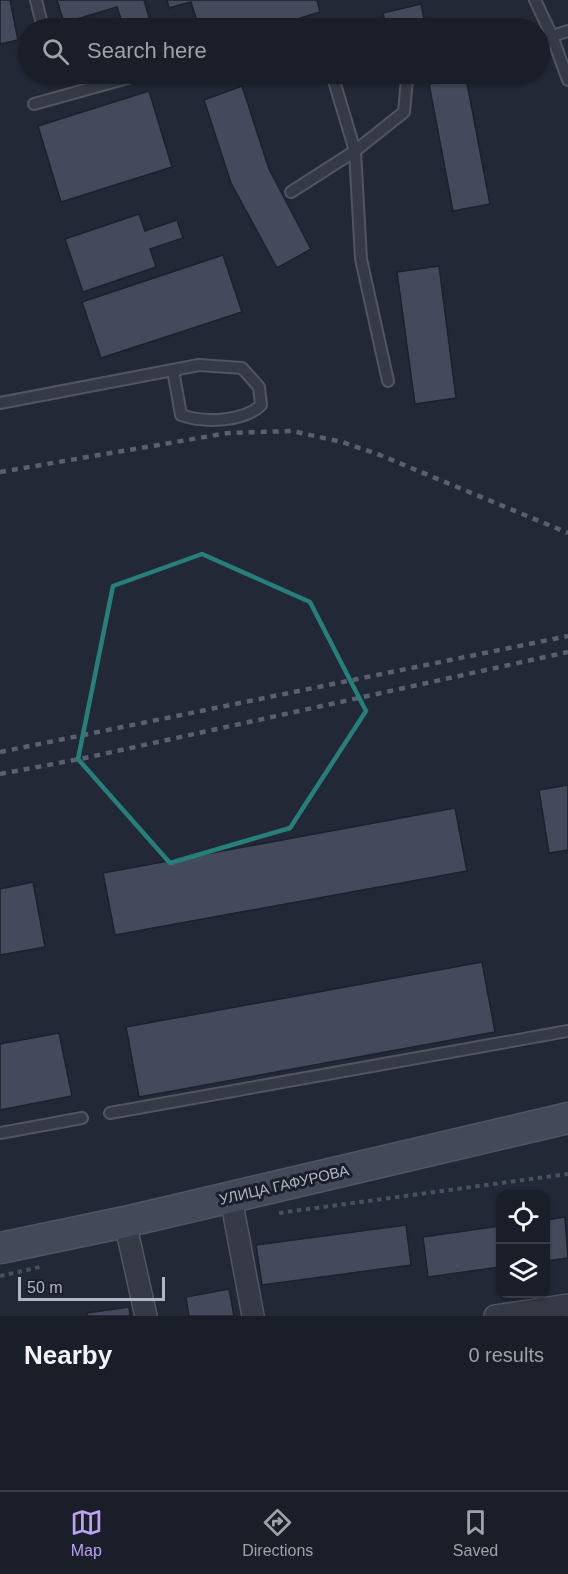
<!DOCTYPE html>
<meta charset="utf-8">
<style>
:root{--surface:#1a1e28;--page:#272b34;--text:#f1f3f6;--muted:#9fa2a8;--line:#383c45;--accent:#bca0f2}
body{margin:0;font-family:Arial,sans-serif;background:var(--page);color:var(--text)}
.controls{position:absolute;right:18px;bottom:18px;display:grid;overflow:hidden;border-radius:12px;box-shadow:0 2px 4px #0004}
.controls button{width:54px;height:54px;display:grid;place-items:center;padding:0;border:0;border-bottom:2px solid var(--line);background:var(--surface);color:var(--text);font:30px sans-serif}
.scale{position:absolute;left:18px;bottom:15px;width:147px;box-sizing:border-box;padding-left:6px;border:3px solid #b0b5c3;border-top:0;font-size:16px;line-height:21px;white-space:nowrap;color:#b0b5c3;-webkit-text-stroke:4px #1b1f2b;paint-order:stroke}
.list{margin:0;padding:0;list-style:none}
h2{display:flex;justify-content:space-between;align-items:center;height:78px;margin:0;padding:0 24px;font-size:26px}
h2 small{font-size:20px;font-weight:400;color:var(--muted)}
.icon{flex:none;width:33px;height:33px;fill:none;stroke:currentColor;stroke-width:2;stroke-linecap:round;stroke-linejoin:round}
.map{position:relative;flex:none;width:568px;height:1316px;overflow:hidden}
.search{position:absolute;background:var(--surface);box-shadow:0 2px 4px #0004;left:18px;right:18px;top:18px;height:66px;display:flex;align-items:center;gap:15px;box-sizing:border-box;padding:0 21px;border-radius:33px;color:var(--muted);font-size:22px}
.sheet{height:174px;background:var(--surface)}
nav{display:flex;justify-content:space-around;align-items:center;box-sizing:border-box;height:84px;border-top:2px solid var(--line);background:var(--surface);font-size:16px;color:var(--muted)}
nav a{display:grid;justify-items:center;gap:3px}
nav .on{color:var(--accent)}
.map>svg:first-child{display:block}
.building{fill:#444a5b;stroke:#1d212d;stroke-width:1.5}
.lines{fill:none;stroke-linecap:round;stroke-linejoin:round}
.lane-casing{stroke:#505561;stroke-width:14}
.street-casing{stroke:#505561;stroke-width:24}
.secondary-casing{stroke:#505561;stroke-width:33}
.path{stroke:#465358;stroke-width:4;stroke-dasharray:4.5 4.5;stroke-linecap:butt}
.lane{stroke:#363a47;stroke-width:10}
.street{stroke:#363a47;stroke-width:21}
.secondary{stroke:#444959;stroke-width:30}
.rail{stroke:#5a606f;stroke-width:4.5;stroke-dasharray:6 6;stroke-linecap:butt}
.marked{fill:none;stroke:#277f7b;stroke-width:4.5;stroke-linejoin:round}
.labels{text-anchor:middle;stroke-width:6;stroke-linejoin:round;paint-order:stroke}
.street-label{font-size:15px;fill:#b0b5c3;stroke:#1b1f2b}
</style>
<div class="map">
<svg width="568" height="1316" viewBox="0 0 568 1316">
<rect width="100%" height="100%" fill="#222836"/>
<g class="building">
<path d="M0,0h10l8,40 -18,4z"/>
<path d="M57,0h87l8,28h-28l-7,-21 -53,16z"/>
<path d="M167,0h150l3,12 -52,16h-69l-8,-26 -22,6z"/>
<path d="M421,4l5,24h-40l-3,-15z"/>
<path d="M466,78l24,126 -37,7 -24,-127z"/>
<path d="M242,86l27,83 42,80 -34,19 -46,-85 -27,-83z"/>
<path d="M149,91l23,76 -111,35 -23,-76z"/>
<path d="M139,214l6,17 32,-11 6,18 -33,11 6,18 -73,25 -18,-53z"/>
<path d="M223,255l19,57 -141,46 -19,-56z"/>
<path d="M439,266l17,132 -41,6 -18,-132z"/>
<path d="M568,785v65l-19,3 -10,-63z"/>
<path d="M455,808l12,63 -352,64 -12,-62z"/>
<path d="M33,882l12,65 -45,8v-66z"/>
<path d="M482,962l13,70 -356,65 -13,-70z"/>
<path d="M59,1033l13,63 -72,14v-66z"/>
<path d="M565,1217l3,41 -22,3v-41z"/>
<path d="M406,1225l5,40 -149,20 -6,-40z"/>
<path d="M500,1226v41l-72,10 -5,-40z"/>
<path d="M229,1289l5,27h-45l-3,-19z"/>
<path d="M129,1307l1,9h-43v-3z"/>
</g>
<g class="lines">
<defs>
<g id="lane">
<path d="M36,0l7,28"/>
<path d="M535,0l17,36 16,44"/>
<path d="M540,40l28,-9"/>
<path d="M395,74l12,5 19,-5"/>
<path d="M34,104l108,-30"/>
<path d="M291,192l64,-41 -23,-77"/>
<path d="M388,381l-27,-122 -6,-108 49,-39 3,-33"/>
<path d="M0,403l199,-38 43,3 17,19 2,18c-17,17 -57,18 -80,10l-8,-45"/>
<path d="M110,1113l458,-82"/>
<path d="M0,1133l82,-15"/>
</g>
<g id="street">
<path d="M231,1198l22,118"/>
<path d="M125,1222l21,94"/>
<path d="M495,1316l73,-11"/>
</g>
<path id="secondary" d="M0,1248l125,-26 443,-104"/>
</defs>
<use href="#lane" class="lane-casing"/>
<use href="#street" class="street-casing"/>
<use href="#secondary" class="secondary-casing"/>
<g class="path">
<path d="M279,1213l289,-39"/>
<path d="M0,1276l40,-9"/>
</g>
<use href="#lane" class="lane"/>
<use href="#street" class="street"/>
<use href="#secondary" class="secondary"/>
<g class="rail">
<path d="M0,472l228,-39 64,-2 50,11 38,13 188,78"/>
<path d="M0,752l568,-116"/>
<path d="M0,774l85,-16 483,-106"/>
</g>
</g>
<path class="marked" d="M202,554l108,48 56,109 -76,117 -120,35 -92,-104 35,-173z"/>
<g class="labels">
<g class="street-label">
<text transform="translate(284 1185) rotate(-13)" y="5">УЛИЦА ГАФУРОВА</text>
</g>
</g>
</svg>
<div class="controls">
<button><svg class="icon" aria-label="locate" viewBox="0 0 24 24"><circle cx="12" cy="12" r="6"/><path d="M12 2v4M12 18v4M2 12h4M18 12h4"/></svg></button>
<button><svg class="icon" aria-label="layers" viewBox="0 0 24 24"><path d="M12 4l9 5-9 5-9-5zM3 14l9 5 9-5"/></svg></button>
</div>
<div class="scale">50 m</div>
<div class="search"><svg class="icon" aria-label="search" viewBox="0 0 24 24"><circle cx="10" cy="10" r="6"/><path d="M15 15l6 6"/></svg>Search here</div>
</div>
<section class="sheet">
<h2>Nearby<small>0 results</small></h2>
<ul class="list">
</ul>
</section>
<nav>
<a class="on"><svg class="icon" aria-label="map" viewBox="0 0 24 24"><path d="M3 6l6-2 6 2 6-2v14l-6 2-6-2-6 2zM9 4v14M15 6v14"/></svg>Map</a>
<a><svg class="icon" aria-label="directions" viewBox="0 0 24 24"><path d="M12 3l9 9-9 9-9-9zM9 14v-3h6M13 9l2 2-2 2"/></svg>Directions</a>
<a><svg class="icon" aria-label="saved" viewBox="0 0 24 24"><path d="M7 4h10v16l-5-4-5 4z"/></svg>Saved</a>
</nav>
